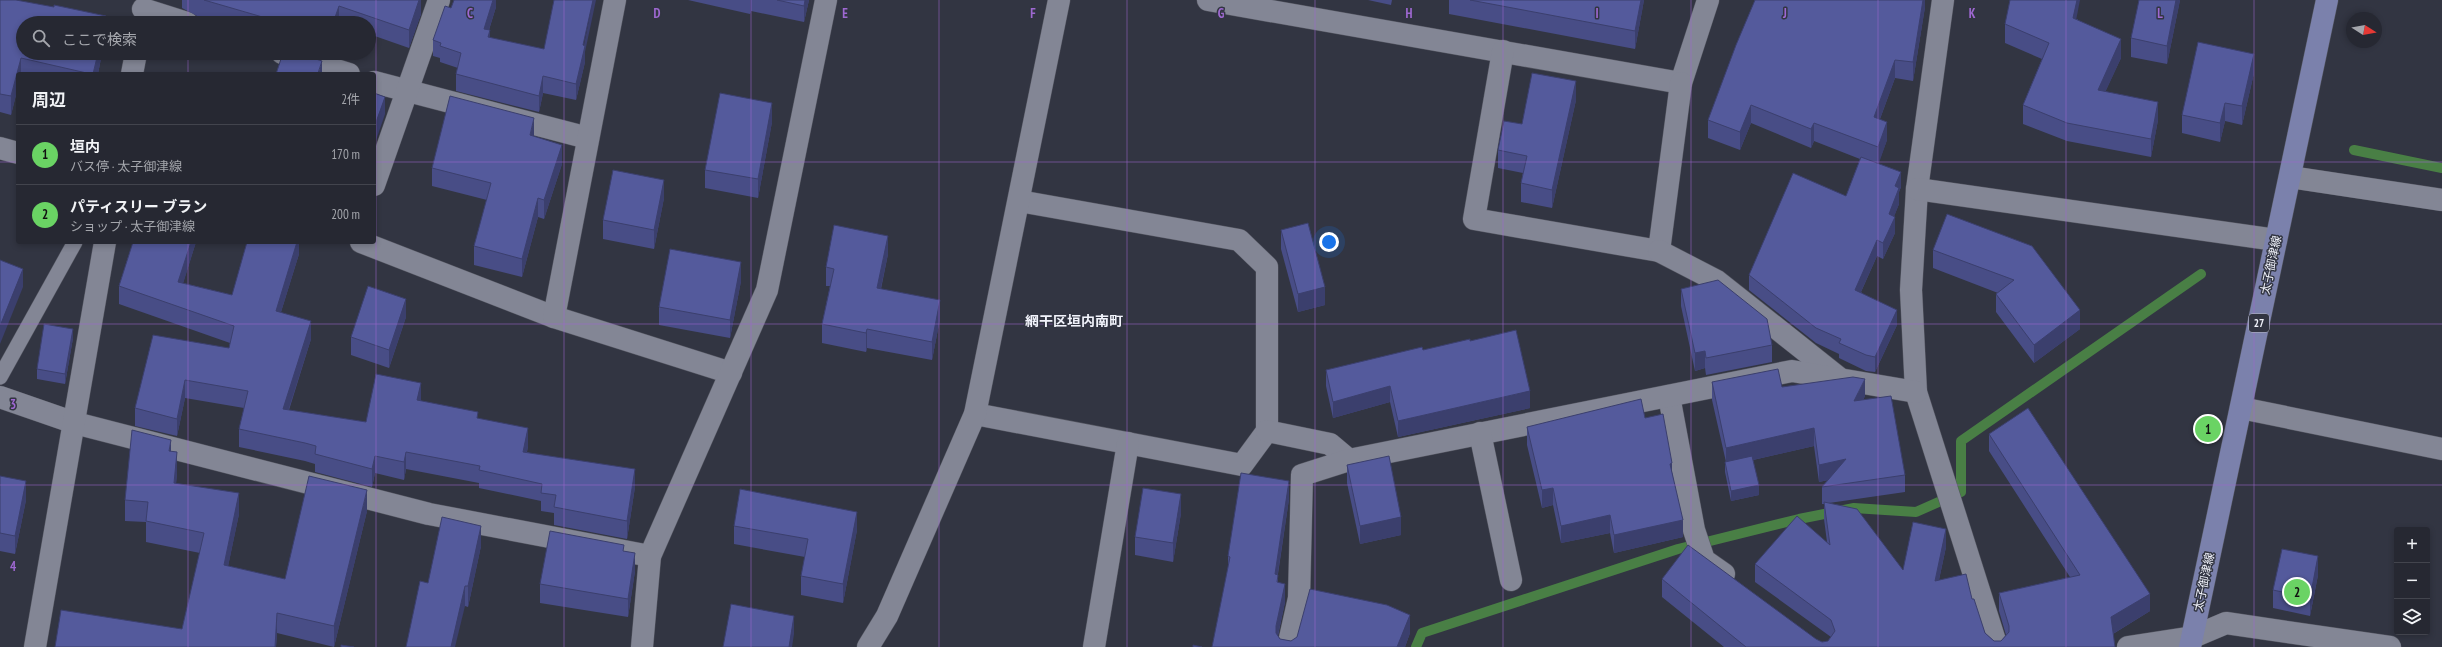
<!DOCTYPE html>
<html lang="ja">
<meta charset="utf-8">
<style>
:root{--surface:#262832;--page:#2e303a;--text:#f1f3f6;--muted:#a4a6ac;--line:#42444d;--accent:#6ad364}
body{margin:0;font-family:"PT Sans Narrow","Noto Sans JP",sans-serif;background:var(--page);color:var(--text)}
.controls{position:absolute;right:12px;bottom:12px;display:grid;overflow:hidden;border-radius:4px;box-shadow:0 2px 6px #0003}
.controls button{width:36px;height:36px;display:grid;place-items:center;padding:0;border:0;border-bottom:1px solid var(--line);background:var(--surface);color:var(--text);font:20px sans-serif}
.compass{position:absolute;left:2346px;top:12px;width:36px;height:36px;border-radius:50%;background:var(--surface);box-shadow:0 2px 6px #0003;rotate:101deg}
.you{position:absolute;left:1329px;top:242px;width:14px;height:14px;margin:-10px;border:3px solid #fff;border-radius:50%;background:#1a73e8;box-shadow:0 0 0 6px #1a73e833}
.badge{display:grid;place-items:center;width:26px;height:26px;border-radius:50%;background:var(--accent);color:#111;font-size:13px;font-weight:700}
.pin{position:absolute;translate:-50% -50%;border:2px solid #fff;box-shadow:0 1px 4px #0006}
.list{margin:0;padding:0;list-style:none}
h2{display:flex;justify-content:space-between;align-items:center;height:52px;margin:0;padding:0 16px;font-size:17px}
h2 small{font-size:13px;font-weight:400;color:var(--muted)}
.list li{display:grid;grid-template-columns:26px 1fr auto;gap:12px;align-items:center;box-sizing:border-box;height:60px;padding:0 16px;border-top:1px solid var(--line)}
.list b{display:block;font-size:15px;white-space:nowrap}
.list p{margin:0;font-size:13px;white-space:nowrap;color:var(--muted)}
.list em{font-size:13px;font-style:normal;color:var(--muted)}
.icon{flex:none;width:22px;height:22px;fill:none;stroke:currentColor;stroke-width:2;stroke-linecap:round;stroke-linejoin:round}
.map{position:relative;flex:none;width:2442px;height:647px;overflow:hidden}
.search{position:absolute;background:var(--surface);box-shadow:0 2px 6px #0003;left:16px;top:16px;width:360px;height:44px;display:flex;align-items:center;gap:10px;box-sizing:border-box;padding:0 14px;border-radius:22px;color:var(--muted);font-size:15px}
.panel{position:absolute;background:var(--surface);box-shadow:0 2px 6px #0003;left:16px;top:72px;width:360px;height:172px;border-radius:4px}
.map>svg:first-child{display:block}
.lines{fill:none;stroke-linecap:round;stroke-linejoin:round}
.stream{stroke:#497f45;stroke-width:10}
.lane-casing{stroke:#52545f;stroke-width:16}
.street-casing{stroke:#52545f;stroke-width:23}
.secondary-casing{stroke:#52545f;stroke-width:23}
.primary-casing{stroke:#52545f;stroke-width:23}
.lane{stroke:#838695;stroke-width:15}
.street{stroke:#838695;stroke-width:22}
.secondary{stroke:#838695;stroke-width:22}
.primary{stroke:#7b81ac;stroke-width:22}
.wall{fill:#484d86}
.shaded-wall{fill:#3b3f6d}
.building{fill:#545a9c;stroke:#3b3f6d}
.grid{fill:none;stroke:#9e68d1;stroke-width:1;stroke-opacity:0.55}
.labels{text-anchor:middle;stroke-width:3;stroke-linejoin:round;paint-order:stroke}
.shield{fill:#323542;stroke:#b8bac4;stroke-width:1}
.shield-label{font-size:11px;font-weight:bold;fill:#f1f3fb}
.street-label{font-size:12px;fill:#f1f3fb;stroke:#323542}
.quarter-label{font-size:14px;font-weight:bold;fill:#f1f3fb;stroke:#323542}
.grid-label{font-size:13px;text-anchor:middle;font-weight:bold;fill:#9e68d1;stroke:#323542;stroke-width:3;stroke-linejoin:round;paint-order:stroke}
</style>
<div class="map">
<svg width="2442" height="647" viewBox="0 0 2442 647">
<rect width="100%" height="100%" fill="#323542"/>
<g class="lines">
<g class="stream">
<path d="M2354,150l88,18"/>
<path d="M1416,647l6,-14 256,-84 121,-30 55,-11 62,4 45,-20v-51l240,-167"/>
</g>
<defs>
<path id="lane" d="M0,377l75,-135"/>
<g id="street">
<path d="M1208,0l473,83 27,-83"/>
<path d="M1943,0l-26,189 -6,101 5,102 81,255"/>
<path d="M143,9l44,14"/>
<path d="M1503,51l-29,168 185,32 22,-168"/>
<path d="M282,53l67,21"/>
<path d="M132,74l4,-21"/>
<path d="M374,82l214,56"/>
<path d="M0,148l18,5"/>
<path d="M2290,177l152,23"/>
<path d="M374,185l65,-185"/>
<path d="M1917,189l359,51"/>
<path d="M361,242l193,75 177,56"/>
<path d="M1659,251l58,30 121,96"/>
<path d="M554,317l61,-317"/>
<path d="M1669,396l25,134 10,30 20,14"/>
<path d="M0,397l75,26 354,91 221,42"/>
<path d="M2241,408l201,41"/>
<path d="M975,414l267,51 25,-34v-164l-28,-27 -220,-39"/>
<path d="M1267,431l63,13 19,16 443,-89 124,21"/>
<path d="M1480,433l31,147"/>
<path d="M35,647l70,-405"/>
<path d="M642,647l8,-91 117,-266 59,-290"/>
<path d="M1094,647l34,-204"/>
<path d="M1288,647l11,-49 3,-123 47,-15"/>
<path d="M2128,647l65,-10 33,-14 164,24"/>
</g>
<path id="secondary" d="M868,647l19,-31 88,-202 84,-414"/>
<path id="primary" d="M2190,647l137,-647"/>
</defs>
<use href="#lane" class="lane-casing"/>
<use href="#street" class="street-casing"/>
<use href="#secondary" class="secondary-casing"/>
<use href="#primary" class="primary-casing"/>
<use href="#lane" class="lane"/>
<use href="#street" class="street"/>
<use href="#secondary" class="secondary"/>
<use href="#primary" class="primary"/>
</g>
<g class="wall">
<path d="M0,0l106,23 -83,30h79l-4,21h-80v13l-7,28 -11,-3z"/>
<path d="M182,0h239v14l-12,34 -40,-14v-11h-149l-23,-7 -15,-8z"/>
<path d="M496,0v7l-7,23 1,8 54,11 41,3v10l-9,38 -33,-7 -4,19 -83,-21v-17l2,-6 -18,-6v-4l-7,-2v-16l18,-32z"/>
<path d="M688,0h121l-5,22 -53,-11 -1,3z"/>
<path d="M1368,0h24l-1,5z"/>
<path d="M1449,0h195l-9,49 -186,-35z"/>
<path d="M1925,0v7l-12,74 -18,-3 -15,41 7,21 -9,24 23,23 -2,5v12l-5,12 1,17 -12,26 -6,-3 -16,36 36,33 -22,47 -9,-1 -27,-13v-4l-23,-11 -67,-53v-15l97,-79 14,-37 -46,-18 -3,7 -60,-25 -11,27 -32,-12v-18z"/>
<path d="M2180,0l-13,64 -36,-7v-19z"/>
<path d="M2077,19l44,39 -16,34 53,28 -7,37 -84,-16 -44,-17v-19l19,-46 -37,-16v-19z"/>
<path d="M323,53h7l-1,2z"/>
<path d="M2254,73l-12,52 -17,-4 -5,21 -38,-9v-18z"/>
<path d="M1576,100l-24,108 -31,-6v-19l2,-10 -25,-5v-18l24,-26z"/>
<path d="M772,122l-14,76 -53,-10v-18z"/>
<path d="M534,136l28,28 -18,55 -6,-2 -16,60 -48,-12v-19l13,-46 -55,-14v-18z"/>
<path d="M664,198l-10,51 -51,-10v-19z"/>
<path d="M1281,230l44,75 -27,7 -17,-63z"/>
<path d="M133,242h63l-13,41 49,12 67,-53v12l-18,58 30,27 -22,71 77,12 55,-21 57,17 50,28 -1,6 108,35 -8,52 -73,-14v-12l-13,-2v-10l-62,-13v-5l-73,-14 -2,11 -29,-7 -3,14 -57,-15v-8l-10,-3 -66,-14v-18l5,-21 -59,-10 -8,38 -42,-10v-18l94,-60 1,-5 -111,-39v-18z"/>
<path d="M2032,246l48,83 -46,34 -38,-51v-18l2,-1 -65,-25v-18z"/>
<path d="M888,254l-7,35 59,30 -8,41 -65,-12 -1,4 -44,-9v-19l8,-38h-4v-19z"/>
<path d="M741,281l-11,57 -71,-13v-18z"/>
<path d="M1681,289l91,56v17l-66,13 -1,-7 -10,3 -14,-65z"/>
<path d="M406,317l-17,51 -38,-13v-18z"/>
<path d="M73,338l-8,46 -28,-5v-10z"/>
<path d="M1470,341l60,67 -132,29 -8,-35 -57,16 -7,-32v-16l97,-20z"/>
<path d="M1712,382l70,5 83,9 -2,4 42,75v17l-76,11 74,67 43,-23 -7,33 33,19 13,34 9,8h7l5,-6 -7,-24v-18l71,-16 -81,-126v-17l161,177 -37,23 2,13h-391l-62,-50v-18l154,60 6,3 6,-1 3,-4 -76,-55v-18l72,-22 -3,-23v-15h-2v-17l6,-7 -9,2 -5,-36 -61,14 6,35 -28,6 -6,-29v-10h1l-14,-62z"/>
<path d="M1645,418l27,55 11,64 -69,16 -4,-20 -49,10 -8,-38 -11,3 -15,-63v-18z"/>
<path d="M171,452l6,21 -1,11 63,30 -11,52 57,13 82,-68 -33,136 -57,-14 -1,14h-221l127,-18 18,-76 -54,-11v-20l-21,-1v-21z"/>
<path d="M1347,465l54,70 -41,9 -13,-61z"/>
<path d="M0,476l26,24 -11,54 -15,-3z"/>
<path d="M1289,499l-11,75v9l7,19 -7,34 2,3 11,2 119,-8 -5,14h-193l16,-78v-13z"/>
<path d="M1181,513l-8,49 -38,-7v-18z"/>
<path d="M734,526l123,4 -14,73 -42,-8v-19l4,-19 -71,-13z"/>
<path d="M481,546l-13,61 -3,-1 -37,-23z"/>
<path d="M635,571l-7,46 -88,-14v-19z"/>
<path d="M2318,575l-8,41 -37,-8v-18z"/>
</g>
<g class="shaded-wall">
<path d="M419,0h2v14l-12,34v-18z"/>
<path d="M493,0h3v7l-12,38v-16z"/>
<path d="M593,0h3l-11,52v10l-9,38v-16z"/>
<path d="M750,0h1v11l-1,3z"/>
<path d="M805,0h4l-5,22v-16z"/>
<path d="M1641,0h3l-9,49v-18z"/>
<path d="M1923,0h2v7l-12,74v-19z"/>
<path d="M2077,0h3l-7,36v-18z"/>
<path d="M2176,0h4l-13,64v-18z"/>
<path d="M339,6v17h-6z"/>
<path d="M490,30v16l-2,-9z"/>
<path d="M2121,39v19l-23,50v-18z"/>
<path d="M98,53h4l-4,21h-5z"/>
<path d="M2254,54v19l-12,52v-19z"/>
<path d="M21,58v16h-3v13l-7,28v-19z"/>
<path d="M1895,60v18l-21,57v-18z"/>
<path d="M322,61v13h-4z"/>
<path d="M543,76v17l-4,19v-16z"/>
<path d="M1576,81v19l-24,108v-18z"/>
<path d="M385,97v17l-11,32v-18z"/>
<path d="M2158,102v18l-7,37v-18z"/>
<path d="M772,103v19l-14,76v-19z"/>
<path d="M2225,103v18l-5,21v-19z"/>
<path d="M1751,105v18l-11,27v-18z"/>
<path d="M534,118v19l-4,-2z"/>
<path d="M1887,122v18l-9,26v-19z"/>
<path d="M1814,123v18l-3,7v-19z"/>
<path d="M562,145v19l-18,55v-19z"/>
<path d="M1901,172v15l-2,5v12l-10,26v-16l6,-28z"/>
<path d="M664,180v18l-10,51v-19z"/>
<path d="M538,198v19l-16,60v-18z"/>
<path d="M1895,217v16l-12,26v-16z"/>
<path d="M888,236v18l-11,52v-18z"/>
<path d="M1877,240v16l-22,49v-15z"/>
<path d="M191,242h5l-18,58v-18z"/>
<path d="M297,242h2v12l-23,74v-17z"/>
<path d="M741,262v19l-11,57v-18z"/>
<path d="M23,269v18l-23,57v-18z"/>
<path d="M1325,287v18l-27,7v-18z"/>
<path d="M406,299v18l-17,51v-18z"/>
<path d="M940,300v19l-8,41v-18z"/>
<path d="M1897,310v15l-22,47v-15z"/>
<path d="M2080,310v19l-46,34v-18z"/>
<path d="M311,321v18l-28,88v-18z"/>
<path d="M73,329v9l-8,46v-10z"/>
<path d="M867,329v19l-1,4v-19z"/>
<path d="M1705,351v17l-10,3v-18z"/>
<path d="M1865,379v17l-11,23v-18z"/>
<path d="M185,380v18l-8,38v-17z"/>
<path d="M421,383v18l-4,-1z"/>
<path d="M1390,386v16l-57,16v-16z"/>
<path d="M1530,391v17l-132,29v-16z"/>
<path d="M528,428v18l-5,23v-17z"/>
<path d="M1814,428v18l-88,20v-18z"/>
<path d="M171,440v21l-2,-10z"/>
<path d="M177,452v21l-3,31v-21z"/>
<path d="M406,452v17l-2,11v-18z"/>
<path d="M375,456v17l-3,14v-18z"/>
<path d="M1846,459v17l-27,6v-17z"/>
<path d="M1672,463v18l-2,-17z"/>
<path d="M635,469v18l-8,52v-18z"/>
<path d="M26,481v19l-11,54v-18z"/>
<path d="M1289,481v18l-14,93v-18z"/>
<path d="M1759,485v10l-28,6v-10z"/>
<path d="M1553,488v17l-11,3v-18z"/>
<path d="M367,490v21l-33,136v-21z"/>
<path d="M239,493v21l-15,72v-21z"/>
<path d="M1181,494v19l-8,49v-19z"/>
<path d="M857,512v18l-14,73v-19z"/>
<path d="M1610,515v18l-49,10v-17z"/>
<path d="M1401,517v18l-41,9v-18z"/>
<path d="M1683,520v17l-69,16v-18z"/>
<path d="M481,526v20l-13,61v-21z"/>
<path d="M1946,529v18l-11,51v-17z"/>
<path d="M635,553v18l-7,46v-18z"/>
<path d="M2318,556v19l-8,41v-18z"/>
<path d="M1285,584v18l-9,42v-18z"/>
<path d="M465,586v20l-10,41h-4z"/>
<path d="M2150,594v17l-39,24v-18z"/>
<path d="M277,613v20l-1,14h-1z"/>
<path d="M1410,615v18l-5,14h-8z"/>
<path d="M794,616v18l-2,13h-3z"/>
</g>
<g class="building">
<path d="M0,0h16l38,7v-2l52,11 -1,7h-82v30h75l-5,21h-2l-70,-16 -10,38 -11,-2z"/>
<path d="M204,0h215l-10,30 -70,-24 -6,17h-50z"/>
<path d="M454,0h39l-9,29 6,1 -2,7 56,12 10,-49h39l-10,45 2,1 -9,38 -33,-8 -4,20 -83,-22 5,-21 -21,-7 1,-3 -8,-3 12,-34 6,2z"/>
<path d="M777,0h28l-1,6z"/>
<path d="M1470,0h171l-6,31z"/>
<path d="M1755,0h168l-10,62 -18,-2 -21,57 13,5 -9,25 -64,-24 -3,6 -60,-24 -11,27 -32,-12 28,-75z"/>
<path d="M2010,0h67l-4,18 48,21 -23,51 60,12 -7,37 -84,-16 -44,-18 26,-62 -44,-19z"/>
<path d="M2139,0h37l-9,46 -36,-8z"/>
<path d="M2198,42l56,12 -12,52 -17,-3 -5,20 -38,-8z"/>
<path d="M283,53h14l25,8 -4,12 2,1h-44z"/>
<path d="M1532,73l44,8 -24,109 -31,-7 6,-27 -29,-6 6,-29 18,3z"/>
<path d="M374,93l11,4 -11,31z"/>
<path d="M720,93l52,10 -14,76 -53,-9z"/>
<path d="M450,96l84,22 -4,17 32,10 -18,55 -6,-2 -16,61 -48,-13 17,-63 -59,-15z"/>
<path d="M1861,157l40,15 -6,14 4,2 -10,26 6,3 -12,26 -6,-3 -22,50 42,20 -22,47 -9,-2 -27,-12 2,-4 -25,-11 -67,-53 44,-102 53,23z"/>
<path d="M613,170l51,10 -10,50 -51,-10z"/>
<path d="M1947,214l85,32 48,64 -46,35 -38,-51 18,-14 -81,-30z"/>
<path d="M1308,223l17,64 -27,7 -17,-64z"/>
<path d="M834,225l54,11 -11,52 63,12 -8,42 -65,-13 -1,4 -44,-9 12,-55 -8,-2z"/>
<path d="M133,242h58l-13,40 54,13 15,-53h50l-21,69 35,10 -28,88 83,13 10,-48 45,9 -4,17 61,12 -1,6 51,10 -5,24 112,17 -8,52 -73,-14 2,-12 -15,-2 1,-9 -63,-14 1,-4 -74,-14 -2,10 -29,-6 -3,13 -57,-15 1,-8 -11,-3 -66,-14 9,-38 -63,-11 -8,39 -42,-11 18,-73 76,13 5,-22 -115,-40z"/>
<path d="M670,249l71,13 -11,58 -71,-13z"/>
<path d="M0,260l23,9 -23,57z"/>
<path d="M1718,280l49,39 5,26 -66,13 -1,-7 -10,2 -14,-64z"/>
<path d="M368,286l38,13 -17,51 -38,-13z"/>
<path d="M44,324l29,5 -8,45 -28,-5z"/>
<path d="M1516,330l14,61 -132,30 -8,-35 -57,16 -7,-32 96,-23 1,3 47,-11v2z"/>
<path d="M1778,369l4,18 71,-10 12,2 -11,22 37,-5 14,79 -83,12 24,-28 -27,6 -5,-37 -88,20 -14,-66z"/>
<path d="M1641,399l4,19 18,-4 9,49 -2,1 13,56 -69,15 -4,-20 -49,11 -8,-38 -11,2 -15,-63z"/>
<path d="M2028,408l122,186 -39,23 4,30h-369l-84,-68 26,-34 128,94 6,3 6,-1 7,-10 -4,-11 -76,-56 42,-48 33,29 -6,-43 33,7 46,61 10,-48 33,7 -11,52 31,-7 6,25h2l11,34 9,8h7l8,-9v-6l-10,-33 81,-18 -91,-141z"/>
<path d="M132,430l39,10 -2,11 8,1 -3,31 65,10 -15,72 61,14 24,-103 58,14 -33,136 -57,-13 -2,34h-220l6,-37 121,19 22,-96 -58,-12 2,-19 -23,-2z"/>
<path d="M1389,456l12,61 -41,9 -13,-61z"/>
<path d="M1752,456l7,29 -28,6 -6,-29z"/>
<path d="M1241,473l48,8 -14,93 3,1 -1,7 8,2 -9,42v7l4,6 11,2 6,-4 13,-48 77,16 23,10 -13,32h-185l18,-90 -2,-1z"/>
<path d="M0,476l26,5 -11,55 -15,-3z"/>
<path d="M1143,488l38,6 -8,49 -38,-6z"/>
<path d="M740,489l117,23 -14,72 -42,-8 7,-37 -74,-13z"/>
<path d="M442,517l39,9 -13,60h-3l-14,61h-45l14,-66 8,2z"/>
<path d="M550,531l74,14 -1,6 12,2 -7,46 -88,-15z"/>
<path d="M2282,549l36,7 -8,42 -37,-8z"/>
<path d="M731,604l63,12 -5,31h1h-67z"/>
<path d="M341,645l13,2h-13z"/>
<path d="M1193,645l9,2h-9z"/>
</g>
<path class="grid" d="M188,0v23M376,0v647M564,0v647M751,0v647M939,0v647M1127,0v647M1315,0v647M1503,0v647M1691,0v647M1878,0v647M2066,0v647M2254,0v647M188,53v21M0,162h18M374,162h2068M188,242v405M0,324h2442M0,485h2442"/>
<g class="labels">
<rect class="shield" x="2249" y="314" width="20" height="18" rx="3"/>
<g class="shield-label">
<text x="2259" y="327">27</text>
</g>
<g class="street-label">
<text transform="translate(2271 265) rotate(-78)" y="4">太子御津線</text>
<text transform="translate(2204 582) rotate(-78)" y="4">太子御津線</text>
</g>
<g class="quarter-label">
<text x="1074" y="326">網干区垣内南町</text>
</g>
</g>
<g class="grid-label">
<text x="470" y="18">C</text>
<text x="657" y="18">D</text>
<text x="845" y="18">E</text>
<text x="1033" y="18">F</text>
<text x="1221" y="18">G</text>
<text x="1409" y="18">H</text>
<text x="1597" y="18">I</text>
<text x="1785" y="18">J</text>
<text x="1972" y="18">K</text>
<text x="2160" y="18">L</text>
<text x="13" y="409">3</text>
<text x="13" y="571">4</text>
</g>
</svg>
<div class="controls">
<button>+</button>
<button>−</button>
<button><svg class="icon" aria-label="layers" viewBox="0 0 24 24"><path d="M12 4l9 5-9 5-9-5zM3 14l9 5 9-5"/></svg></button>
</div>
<svg class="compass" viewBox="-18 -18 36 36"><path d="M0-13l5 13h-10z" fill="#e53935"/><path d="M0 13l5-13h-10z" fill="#a4a6ac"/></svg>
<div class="you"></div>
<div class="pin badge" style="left:2208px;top:429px">1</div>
<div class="pin badge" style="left:2297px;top:592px">2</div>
<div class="search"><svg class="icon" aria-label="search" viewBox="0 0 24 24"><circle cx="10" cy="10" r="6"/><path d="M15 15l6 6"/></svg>ここで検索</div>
<section class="panel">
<h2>周辺<small>2件</small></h2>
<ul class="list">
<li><span class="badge">1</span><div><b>垣内</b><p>バス停 · 太子御津線</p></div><em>170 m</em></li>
<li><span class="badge">2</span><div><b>パティスリー ブラン</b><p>ショップ · 太子御津線</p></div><em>200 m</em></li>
</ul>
</section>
</div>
